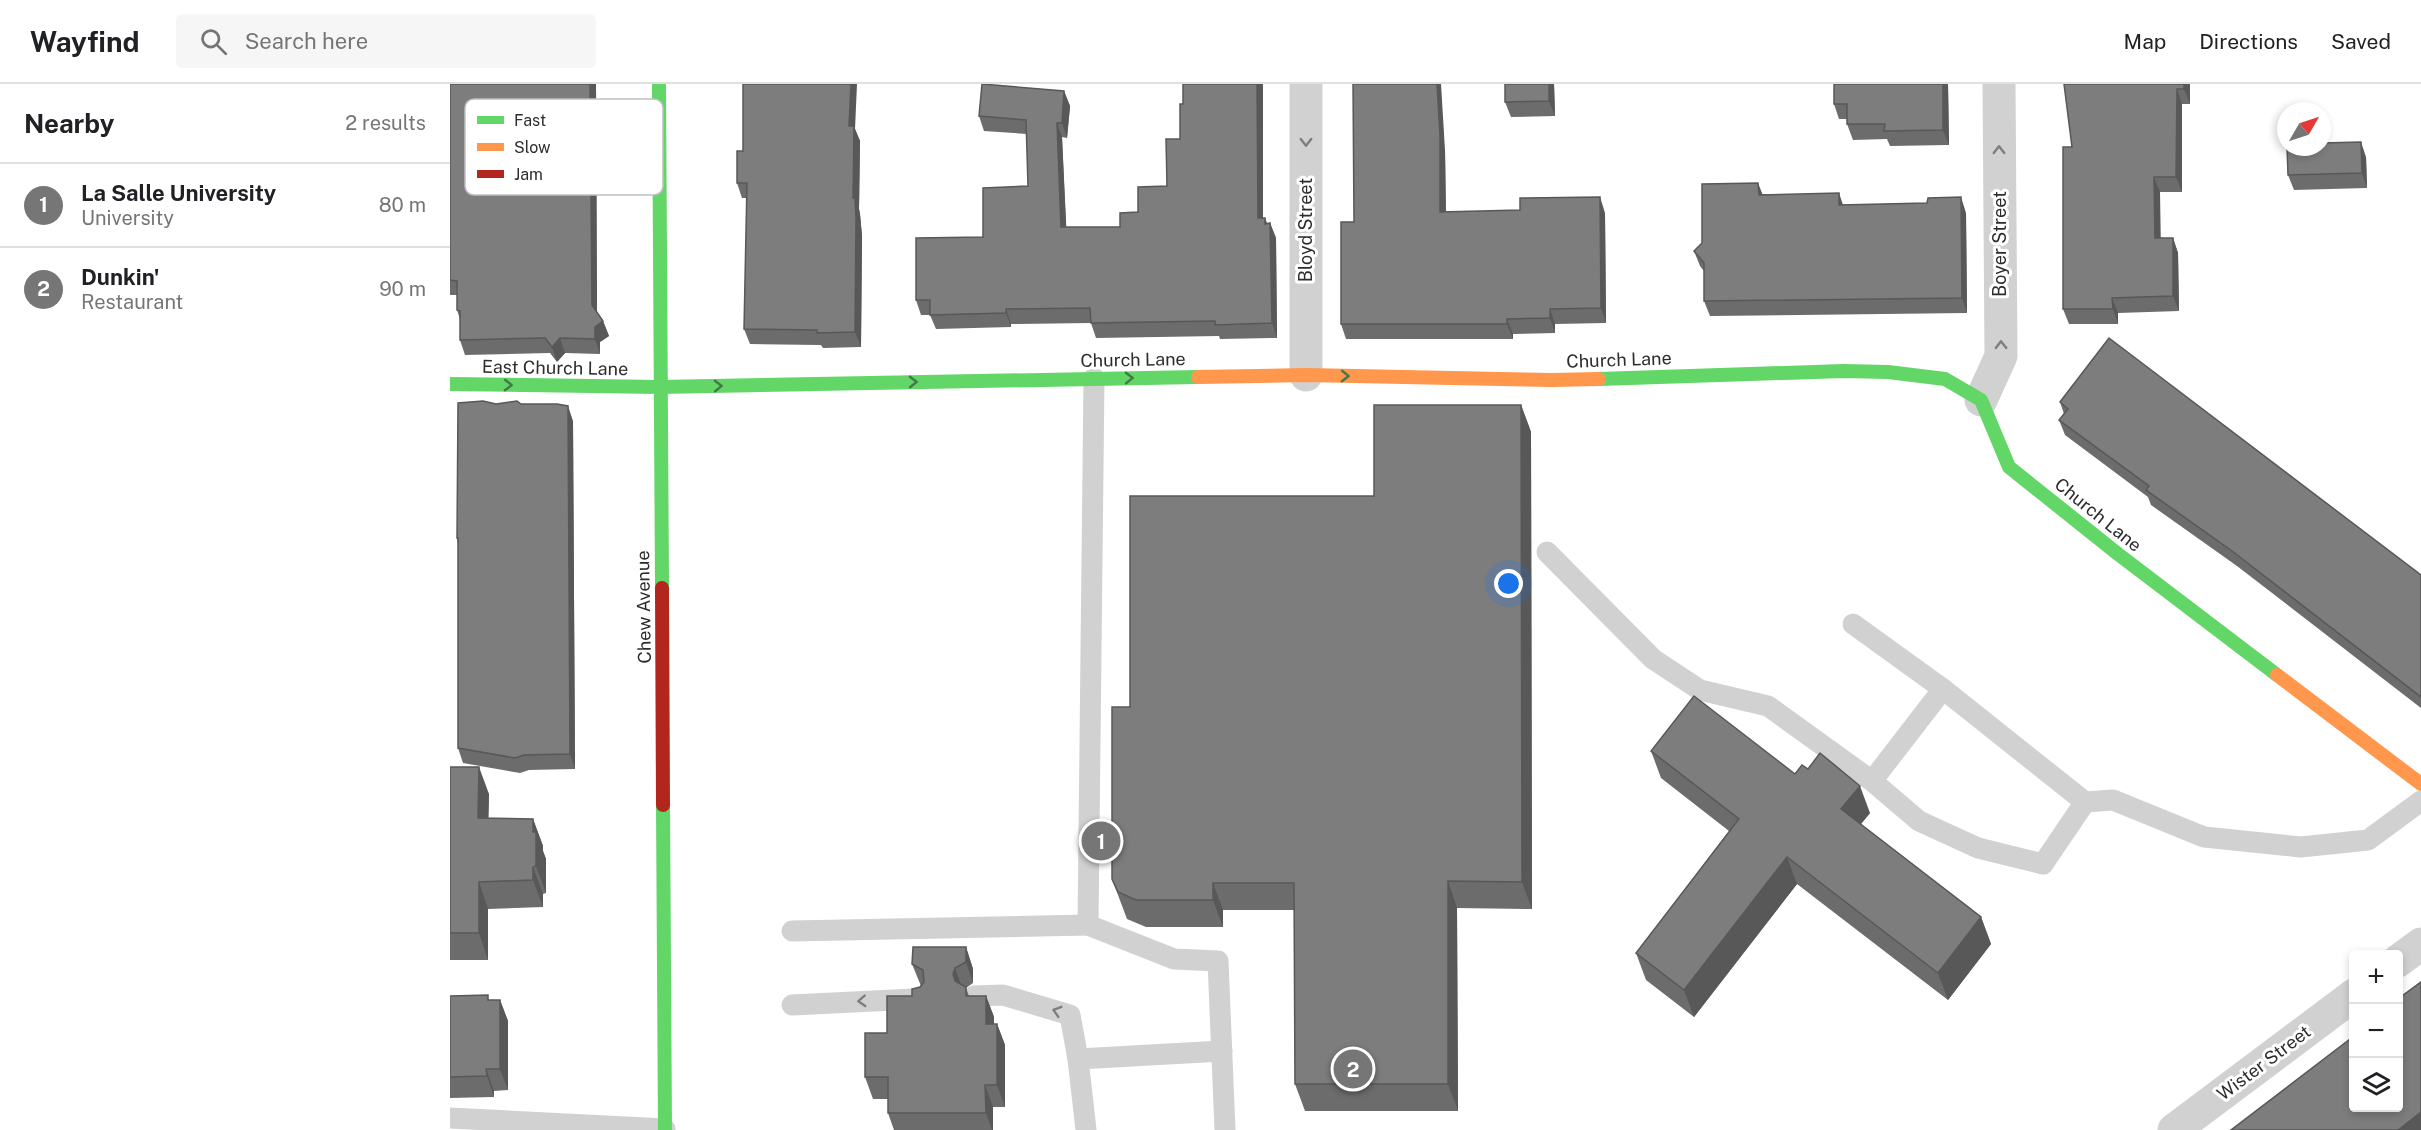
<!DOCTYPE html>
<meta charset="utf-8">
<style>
:root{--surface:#fff;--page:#f6f6f6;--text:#202124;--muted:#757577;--line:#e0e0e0;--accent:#767676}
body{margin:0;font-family:"Public Sans",sans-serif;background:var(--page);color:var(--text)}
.controls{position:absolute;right:18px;bottom:18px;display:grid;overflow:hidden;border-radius:6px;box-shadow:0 3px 9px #0003}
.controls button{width:54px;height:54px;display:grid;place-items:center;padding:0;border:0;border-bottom:2px solid var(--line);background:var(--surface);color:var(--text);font:30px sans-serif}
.compass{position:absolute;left:1827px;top:18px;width:54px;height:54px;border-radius:50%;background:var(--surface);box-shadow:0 3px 9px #0003;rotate:51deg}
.you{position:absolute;left:1059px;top:500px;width:21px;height:21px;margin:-15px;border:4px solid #fff;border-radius:50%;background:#1a73e8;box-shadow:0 0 0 9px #1a73e833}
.badge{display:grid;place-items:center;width:39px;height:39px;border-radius:50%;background:var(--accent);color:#fff;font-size:20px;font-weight:700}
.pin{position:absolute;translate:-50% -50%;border:3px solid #fff;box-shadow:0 2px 6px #0006}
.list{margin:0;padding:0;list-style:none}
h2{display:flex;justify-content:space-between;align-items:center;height:78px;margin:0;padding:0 24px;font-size:26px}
h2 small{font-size:20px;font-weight:400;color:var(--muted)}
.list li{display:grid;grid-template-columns:39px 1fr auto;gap:18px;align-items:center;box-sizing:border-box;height:84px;padding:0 24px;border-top:2px solid var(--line)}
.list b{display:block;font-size:22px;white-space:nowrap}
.list p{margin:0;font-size:20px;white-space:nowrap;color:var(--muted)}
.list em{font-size:20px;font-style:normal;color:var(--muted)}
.icon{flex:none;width:33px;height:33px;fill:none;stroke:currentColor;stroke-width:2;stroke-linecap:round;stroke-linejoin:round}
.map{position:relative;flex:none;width:1971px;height:1046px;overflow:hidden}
header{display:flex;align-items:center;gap:36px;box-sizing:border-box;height:84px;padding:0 30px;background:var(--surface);border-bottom:2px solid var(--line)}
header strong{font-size:28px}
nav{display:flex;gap:33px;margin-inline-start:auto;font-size:21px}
.search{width:420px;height:54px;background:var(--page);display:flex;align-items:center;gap:15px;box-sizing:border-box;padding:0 21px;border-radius:6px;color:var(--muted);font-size:22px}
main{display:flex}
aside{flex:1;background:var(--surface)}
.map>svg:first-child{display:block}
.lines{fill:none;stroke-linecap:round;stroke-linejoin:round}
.lane{stroke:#d1d1d1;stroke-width:21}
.street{stroke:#d1d1d1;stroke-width:33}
.fast{stroke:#63d668;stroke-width:14}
.slow{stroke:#ff974d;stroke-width:14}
.jam{stroke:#b3261e;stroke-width:14}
.wall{fill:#6c6c6c}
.shaded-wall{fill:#585858}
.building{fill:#7d7d7d;stroke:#585858;stroke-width:1.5}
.oneway{stroke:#7e7e7e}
.oneway2{stroke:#457847}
.labels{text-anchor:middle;stroke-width:6;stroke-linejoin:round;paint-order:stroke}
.street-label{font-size:18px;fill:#2c2c2c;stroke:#fff}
.key{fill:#fff;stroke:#c0c0c0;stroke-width:1.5}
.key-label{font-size:16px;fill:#2c2c2c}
</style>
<header>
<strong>Wayfind</strong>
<div class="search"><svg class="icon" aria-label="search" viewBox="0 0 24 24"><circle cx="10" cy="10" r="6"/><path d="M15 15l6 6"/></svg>Search here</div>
<nav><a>Map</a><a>Directions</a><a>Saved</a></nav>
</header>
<main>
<aside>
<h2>Nearby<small>2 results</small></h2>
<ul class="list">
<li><span class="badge">1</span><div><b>La Salle University</b><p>University</p></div><em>80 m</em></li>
<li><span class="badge">2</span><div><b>Dunkin'</b><p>Restaurant</p></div><em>90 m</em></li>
</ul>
</aside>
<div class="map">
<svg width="1971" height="1046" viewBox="0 0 1971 1046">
<rect width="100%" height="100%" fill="#fff"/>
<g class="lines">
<g class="lane">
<path d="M644,294l-6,547 86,34 44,2 7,169"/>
<path d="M1097,468l106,107 47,31 68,16 104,75 71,-92 142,113 -42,62 -65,-16 -59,-27 -47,-40"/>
<path d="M1403,540l90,65"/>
<path d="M1635,718l28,-2 91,37 97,10 67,-7 53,-39"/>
<path d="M342,847l296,-6"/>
<path d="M524,912l29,-1 67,20 8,44"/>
<path d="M342,921l122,-6"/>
<path d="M0,1034l215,11"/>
<path d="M636,1046l-8,-71 144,-8"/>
</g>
<g class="street">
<path d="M856,291v-291"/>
<path d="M1531,316l20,-44 -2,-272"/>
<path d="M1948,877l23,-17"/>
<path d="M1724,1046l180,-135"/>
</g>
<g class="fast">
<path d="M209,0l3,504"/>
<path d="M1149,295l244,-8 45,1 57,7 36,21 28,67 109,87 159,121"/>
<path d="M0,300l209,3 539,-10"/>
<path d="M213,721l2,325"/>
</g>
<g class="slow">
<path d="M748,293l108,-2 246,5 47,-1"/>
<path d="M1827,591l144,109"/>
</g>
<path class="jam" d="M212,504l1,217"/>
</g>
<g class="wall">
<path d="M0,0h146l1,228 6,9 6,15 -9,6v12l-35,-1 -8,9 -7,-9 -85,2 -5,-15v-21l-3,-9v-15h-7z"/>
<path d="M813,0v134h2l2,5h3l6,15 1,100 -57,1 -1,-3 -123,2 -5,-15 -80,1v3l-75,2 -6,-14h-9l-5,-15 67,-63 45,-51 -1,-52 -43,-3 -5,-15 85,-25 6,15 -3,32 -5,-1 4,90h54l47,-41 13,-47 3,-35z"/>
<path d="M1055,0h49l1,32 -44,1 -6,-15z"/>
<path d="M1384,0h114l1,61 -59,1 -3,-7 -34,1 -6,-16v-5h-8l-5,-15z"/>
<path d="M1614,0h126v20h-8v88h-22v46h13l5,15 1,58 -61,2v11h-49l-6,-15 9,-162z"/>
<path d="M405,45l5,12 -1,68 1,5 2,22 -1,111 -38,1 -2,-3 -71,-1 -6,-15 3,-131h-5l-5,-15 6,-32z"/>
<path d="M995,66l1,62 159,1 1,110 -51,1v9l-42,1v5h-167l-5,-15 13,-102z"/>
<path d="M1916,73l1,31 -73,2 -6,-15z"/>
<path d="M1313,110l80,11 123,8 1,100 -257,3 -6,-15v-30l-4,-5 -6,-15z"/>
<path d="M1610,318l361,173v133l-184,-142 -86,-61 -3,-8 -83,-62 -6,-15 5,-6z"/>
<path d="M46,320h25l52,17 2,348 -46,1 -9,3 -57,-10 -5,-15v-204l-1,-6z"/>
<path d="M1071,321l10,27 1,477 -75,-1 1,203h-153l-10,-27 -1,-174h-71v17h-77l-19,-8 -15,-40 18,-172 244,-211z"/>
<path d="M1201,667l144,23 13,-5 62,44 -9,11 120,93 10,27 -43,56 -151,-116 -103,133 -48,-37 -10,-27 93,-122 -68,-53z"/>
<path d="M0,683l39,27 -1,24 45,1 10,27v5l3,8v34l-3,1v13l-55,2v51h-38z"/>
<path d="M516,863l7,22v14l-7,5 3,8h17l8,21v7h3l8,21v62h-12v23h-99l-6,-17v-14h-15l-8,-22 47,-81 9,-10 -9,-22z"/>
<path d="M0,912l40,4h10l8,21v69l-14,1v6l-44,1z"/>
</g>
<g class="shaded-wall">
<path d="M140,0h6l1,236 -5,-15z"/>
<path d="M401,0h6l-2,45 5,12 -1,68 1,5 2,22 -1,111 -6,-15 -2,-134 -4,-72z"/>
<path d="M807,0h6v149l-5,-15z"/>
<path d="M987,0h4l4,66 1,77 -6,-15z"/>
<path d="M1099,0h5l1,32 -6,-15z"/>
<path d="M1493,0h5l1,61 -6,-15z"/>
<path d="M1734,0h6v20l-6,-15z"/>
<path d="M1727,5l5,15v88l-6,-15z"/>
<path d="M614,7l6,15 -3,32 -5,-15z"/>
<path d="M607,39l5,14 5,105 -6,-15z"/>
<path d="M1911,58l5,15 1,31 -5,-15z"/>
<path d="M1704,93l6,15 1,61 -6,-15z"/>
<path d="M1308,99l6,15 -5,-3z"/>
<path d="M1389,109l5,15 -5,-3z"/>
<path d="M1150,113l5,16 1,110 -5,-15z"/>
<path d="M1511,113l5,16 1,100 -5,-15z"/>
<path d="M815,134l5,15v-10l6,15 1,100 -5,-15z"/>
<path d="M1723,154l5,15 1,58 -6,-15z"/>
<path d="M1662,214l6,15v11l-5,-15z"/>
<path d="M556,225l5,15v3l-5,-14z"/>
<path d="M1100,225l5,15v9l-5,-15z"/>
<path d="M1057,235l6,15v5l-6,-15z"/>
<path d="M153,237l6,15 -9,6v12l-5,-15v-12z"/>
<path d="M110,254l5,15 -8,9 -5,-15z"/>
<path d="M1071,321l10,27 1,477 -10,-27z"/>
<path d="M118,322l5,15 2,348 -5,-15z"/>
<path d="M29,683l10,27 -1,51 -10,-27z"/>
<path d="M1410,702l10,27 -19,23 -10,-27z"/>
<path d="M83,735l10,27v5l3,8v34l-10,-27 -3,-34z"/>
<path d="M1337,773l10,27 -103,133 -10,-27z"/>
<path d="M83,783l10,27v13l-10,-27z"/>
<path d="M998,797l9,27 1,203 -10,-27z"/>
<path d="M29,798l9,27v51l-9,-27z"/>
<path d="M763,799l10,27v17l-10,-27z"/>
<path d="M1531,833l10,27 -43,56 -10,-27z"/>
<path d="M516,863l7,22v14l-7,-21z"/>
<path d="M505,884l8,22 -8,-9 -2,-7z"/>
<path d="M536,912l8,21 -1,28 -7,-21z"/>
<path d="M50,916l8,21v69l-8,-21z"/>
<path d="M547,940l8,21v62l-8,-22z"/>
<path d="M36,985l8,22v6l-7,-21z"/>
<path d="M535,1001l8,22v23h-1l-6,-17z"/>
<path d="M1971,1028v18h-23z"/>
</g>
<g class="building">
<path d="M0,0h140l2,221 11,16 -8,6v12l-35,-1 -8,9 -7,-9 -85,2v-29l-3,-1v-29l-7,-1z"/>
<path d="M293,0h108l-2,42h5l-1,72h2l1,22 -1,112 -38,1v-3l-73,-1 3,-146h-10v-32h6z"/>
<path d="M532,0l82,7 -2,32h-5l4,104h59v-14l18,-1v-25l29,-1 -1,-47h14v-35h3v-20h74l1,134h7v6l5,-1 2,100 -57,2v-4l-124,2 -1,-15 -84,1v4l-76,2v-15h-14v-62l67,-1v-49l45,-2 -2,-66 -47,-4z"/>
<path d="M903,0h84l3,51v77l80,-2v-12l80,-1 1,111 -51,1v9l-43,1v5h-166v-102h13z"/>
<path d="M1055,0h44v17l-44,1z"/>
<path d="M1384,0h109v46l-59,1 1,-7h-38v-20h-13z"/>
<path d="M1614,0h120v5h-7l-1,88h-22l1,61h18v58l-61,2 1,11h-50v-162h9z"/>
<path d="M1911,58l1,31 -74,2 -1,-28h35v-4z"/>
<path d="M1308,99l1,12 80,-2v12l88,-2 1,-5 33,-1 1,101 -258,3v-38l-10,-12 8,-8v-59z"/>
<path d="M1659,254l312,237v122l-189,-146 -86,-61 3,-4 -90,-66 9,-11 -8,-7z"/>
<path d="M33,317l13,3 21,-3 4,3h36l11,2 2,348 -46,1 -9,3 -57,-10v-210h-1l1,-135z"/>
<path d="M924,321h147l1,477 -74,-1v203h-153l-1,-201h-81v17h-77l-18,-8 -6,-13v-172h18v-211h244z"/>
<path d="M1244,612l101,78 7,-9 6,4 12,-16 40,33 -19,23 140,108 -43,56 -151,-116 -103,133 -48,-37 103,-134 -88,-68z"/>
<path d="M0,683h29l-1,51 55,1v13h3v34l-3,1v13l-54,2v51h-29z"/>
<path d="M463,863h53v15l-11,6 -2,6 2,7 11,6v9h20v28h11v61h-12l1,28h-98v-36h-23v-44h22v-37h25v-7l8,-2 4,-5 -1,-12 -11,-6z"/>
<path d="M1971,898v130l-23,18h-167l123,-94v71h44v-108z"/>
<path d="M38,911v5h12v69h-14l1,7 -37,1v-81z"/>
</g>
<defs><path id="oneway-chevron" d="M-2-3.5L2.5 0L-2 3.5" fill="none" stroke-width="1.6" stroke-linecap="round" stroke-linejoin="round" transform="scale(1.5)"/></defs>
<g class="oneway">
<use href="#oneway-chevron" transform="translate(856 58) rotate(90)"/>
<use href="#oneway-chevron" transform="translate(1549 66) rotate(-90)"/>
<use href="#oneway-chevron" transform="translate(1551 261) rotate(-91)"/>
<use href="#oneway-chevron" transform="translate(412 917) rotate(177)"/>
<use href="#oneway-chevron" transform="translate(607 927) rotate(-163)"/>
</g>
<g class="oneway2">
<use href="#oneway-chevron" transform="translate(895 292) rotate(1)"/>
<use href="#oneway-chevron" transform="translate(679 294) rotate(-1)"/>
<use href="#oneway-chevron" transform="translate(463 298) rotate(-1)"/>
<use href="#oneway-chevron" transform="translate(58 301) rotate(1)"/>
<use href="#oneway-chevron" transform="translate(268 302) rotate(-1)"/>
</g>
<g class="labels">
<g class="street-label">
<text transform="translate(856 146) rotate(-90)" y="6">Bloyd Street</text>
<text transform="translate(1550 160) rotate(-90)" y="6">Boyer Street</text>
<text transform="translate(683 276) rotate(-1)" y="6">Church Lane</text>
<text transform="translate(1169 276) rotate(-2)" y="6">Church Lane</text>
<text transform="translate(105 284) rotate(1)" y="6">East Church Lane</text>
<text transform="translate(1648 431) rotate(39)" y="6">Church Lane</text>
<text transform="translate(194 523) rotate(-91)" y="6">Chew Avenue</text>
<text transform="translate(1814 979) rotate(-37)" y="6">Wister Street</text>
</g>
</g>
<rect x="15" y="15" width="198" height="96" rx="9" class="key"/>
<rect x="27" y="32" width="27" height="8" fill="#63d668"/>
<rect x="27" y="59" width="27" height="8" fill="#ff974d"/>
<rect x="27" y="86" width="27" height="8" fill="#b3261e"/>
<g class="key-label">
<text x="64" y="42">Fast</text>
<text x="64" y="69">Slow</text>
<text x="64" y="96">Jam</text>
</g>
</svg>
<div class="controls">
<button>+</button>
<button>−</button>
<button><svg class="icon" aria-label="layers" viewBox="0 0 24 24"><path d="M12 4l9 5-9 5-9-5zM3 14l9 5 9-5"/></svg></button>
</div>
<svg class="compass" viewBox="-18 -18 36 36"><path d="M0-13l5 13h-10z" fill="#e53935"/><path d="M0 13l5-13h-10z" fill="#757577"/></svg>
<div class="you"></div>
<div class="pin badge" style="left:651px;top:757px">1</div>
<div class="pin badge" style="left:903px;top:985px">2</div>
</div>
</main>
